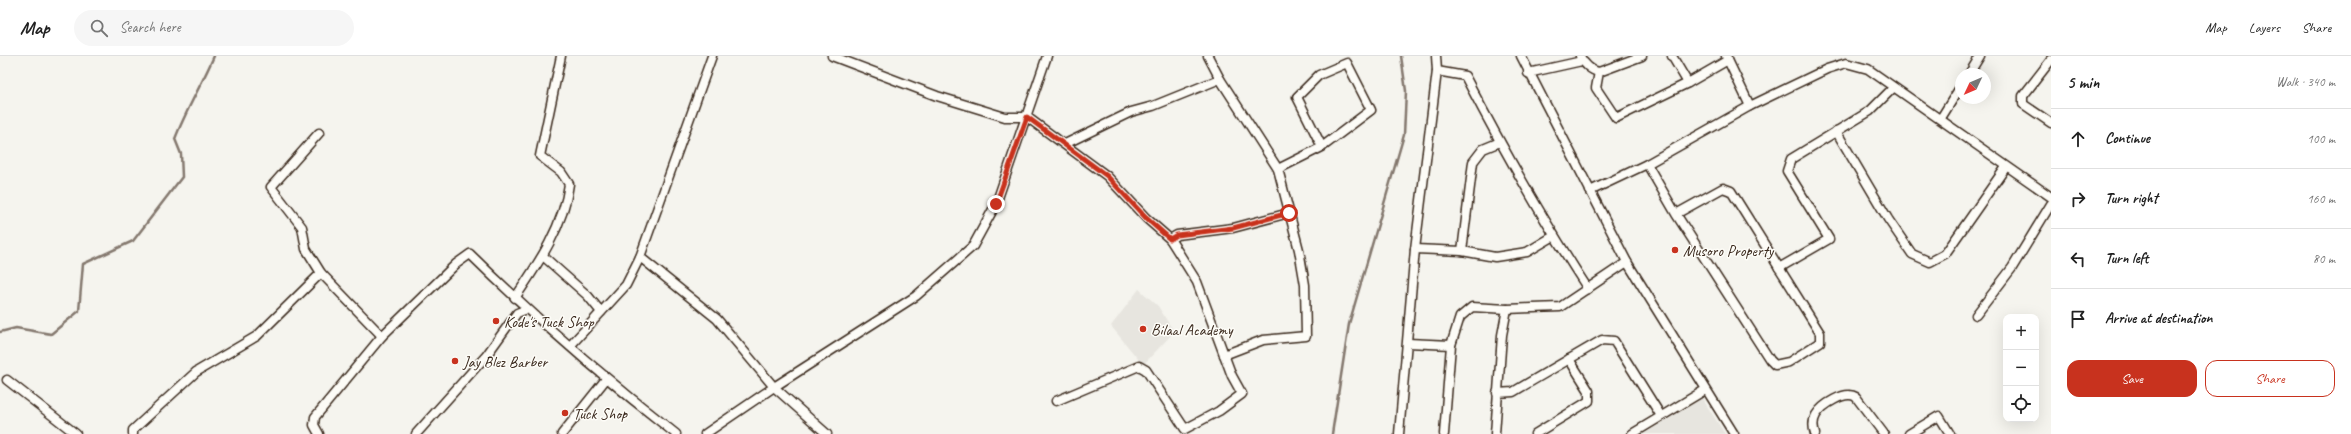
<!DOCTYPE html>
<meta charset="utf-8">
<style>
:root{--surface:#fff;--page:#f6f6f6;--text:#222;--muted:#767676;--line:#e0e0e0;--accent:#c8321e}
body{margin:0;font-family:Caveat,sans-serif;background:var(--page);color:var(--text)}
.controls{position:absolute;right:12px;bottom:12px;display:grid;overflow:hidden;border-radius:8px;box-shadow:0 4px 16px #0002}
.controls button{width:36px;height:36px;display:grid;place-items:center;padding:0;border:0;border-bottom:1px solid var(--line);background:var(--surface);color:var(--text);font:20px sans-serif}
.compass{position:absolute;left:1955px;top:12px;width:36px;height:36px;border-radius:50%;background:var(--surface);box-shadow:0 4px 16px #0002;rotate:226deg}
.stop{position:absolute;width:12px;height:12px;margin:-9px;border:3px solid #c8321e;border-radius:50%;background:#fff}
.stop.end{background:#c8321e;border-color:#fff;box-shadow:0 1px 4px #0008}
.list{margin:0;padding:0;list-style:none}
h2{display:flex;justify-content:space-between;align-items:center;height:52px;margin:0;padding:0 16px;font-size:17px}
h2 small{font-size:13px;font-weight:400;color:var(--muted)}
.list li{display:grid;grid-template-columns:26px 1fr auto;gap:12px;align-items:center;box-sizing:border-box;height:60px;padding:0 16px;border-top:1px solid var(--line)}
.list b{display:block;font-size:15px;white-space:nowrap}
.list em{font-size:13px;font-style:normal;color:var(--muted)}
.actions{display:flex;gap:8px;padding:12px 16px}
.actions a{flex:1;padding:9px 0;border:1px solid var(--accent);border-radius:12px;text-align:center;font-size:14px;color:var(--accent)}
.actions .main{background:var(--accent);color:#fff}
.icon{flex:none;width:22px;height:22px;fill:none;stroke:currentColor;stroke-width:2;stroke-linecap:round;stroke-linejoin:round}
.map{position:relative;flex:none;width:2051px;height:378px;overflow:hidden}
header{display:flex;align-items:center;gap:24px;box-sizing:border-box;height:56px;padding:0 20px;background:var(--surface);border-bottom:1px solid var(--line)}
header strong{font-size:19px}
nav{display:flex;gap:22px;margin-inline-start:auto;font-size:14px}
.search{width:280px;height:36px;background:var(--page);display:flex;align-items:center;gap:10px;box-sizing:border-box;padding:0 14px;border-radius:22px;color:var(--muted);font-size:15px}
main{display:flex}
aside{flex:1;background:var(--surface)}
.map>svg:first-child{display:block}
.built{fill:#e7e5df}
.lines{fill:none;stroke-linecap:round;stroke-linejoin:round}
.stream{stroke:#84786e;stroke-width:2.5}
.minor-casing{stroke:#3b2a1e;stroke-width:11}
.minor{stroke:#fdfcf7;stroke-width:8}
.route{stroke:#c8321e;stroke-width:5}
.poi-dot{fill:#c8321e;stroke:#fdfcf7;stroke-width:1.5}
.labels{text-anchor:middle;stroke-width:3;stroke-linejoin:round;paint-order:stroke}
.poi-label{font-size:16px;fill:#3b2a1e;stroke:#fdfcf7;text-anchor:start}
</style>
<header>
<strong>Map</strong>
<div class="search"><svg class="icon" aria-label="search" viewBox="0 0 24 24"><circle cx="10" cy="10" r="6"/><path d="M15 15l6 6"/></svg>Search here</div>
<nav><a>Map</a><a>Layers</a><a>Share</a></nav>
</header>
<main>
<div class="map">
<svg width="2051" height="378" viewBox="0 0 2051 378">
<rect width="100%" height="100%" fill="#f5f4ee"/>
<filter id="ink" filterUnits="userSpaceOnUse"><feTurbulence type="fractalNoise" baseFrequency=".025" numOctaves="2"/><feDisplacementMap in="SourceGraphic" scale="8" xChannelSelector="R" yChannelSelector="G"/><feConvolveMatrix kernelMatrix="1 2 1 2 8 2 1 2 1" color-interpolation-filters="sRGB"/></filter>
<g filter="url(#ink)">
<g class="built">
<path d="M1139,233l19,17 16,26 -31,33 -32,-39z"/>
<path d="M1702,342l23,36h-81z"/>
</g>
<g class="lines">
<g class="stream">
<path d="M0,276l16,-4 35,6 28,-23 4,-47 50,-23 49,-64 -1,-23 -6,-15c11,-29 27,-55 39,-83"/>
<path d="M1332,378l17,-110 55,-189 2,-44 -5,-35"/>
</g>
<defs>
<g id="minor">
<path d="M832,0l105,40 68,21h22l80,59 39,42 24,21 27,43 35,94 10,18 -23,17 -34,18 -39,-59 -7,-4 -83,35"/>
<path d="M1208,0l12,23"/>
<path d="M1521,0l106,206 107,172"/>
<path d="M1580,0c3,7 11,15 19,16l43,-16"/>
<path d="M1672,0l16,27"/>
<path d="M1726,0l24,50"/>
<path d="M2051,4l-28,36v8l28,19"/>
<path d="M1437,15l28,5c38,73 78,144 123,213"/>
<path d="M1599,16l-3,16 20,30 72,-35 40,-23"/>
<path d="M1528,17l54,-12"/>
<path d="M1969,18l11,-18"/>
<path d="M1941,62l20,-32"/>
<path d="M1836,75l52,88 24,35 18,8 15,-8 61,-87"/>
<path d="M319,77l-48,54 31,40 4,22 15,24 61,63"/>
<path d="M1065,88l66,-32 22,-6 67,-27 58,90 21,81 6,35 1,51 -43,4 -39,15"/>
<path d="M1647,108l29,50 94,146 5,5 14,-3 31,-20v-9l-89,-142 -8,-3 -47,26"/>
<path d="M1278,113l44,-22 49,-37 -24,-47 -28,12 -22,22 25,50"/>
<path d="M1590,135l57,-27 103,-58 77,-37 19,-6 22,6 183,128"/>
<path d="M1170,183l7,-4 56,-7 56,-15"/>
<path d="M1415,193l47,2 33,6 32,-5 27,-16"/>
<path d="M1462,195l11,-89 10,-13 17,-7"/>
<path d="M543,200l45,40 13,16"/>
<path d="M640,201l77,62 57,68 53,47"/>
<path d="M1779,212l50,-29 -42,-68 4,-12 79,-48 23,-23"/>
<path d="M515,242c23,-34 49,-72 54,-114l-8,-12 -21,-16 21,-100"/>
<path d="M1976,259l36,-47 39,-64"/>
<path d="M1408,287l43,2"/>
<path d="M570,290l56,-61 14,-28 72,-201"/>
<path d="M7,324l69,54"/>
<path d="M1497,337l16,-1 89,-52 12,1 47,75"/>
<path d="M133,378v-4l63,-58 61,-36 64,-63"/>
<path d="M319,378l-5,-9 1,-8 67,-81 74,-72 14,-10c65,64 134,124 206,180"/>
<path d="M416,378l70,-78 31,-43 10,-4"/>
<path d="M562,378l44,-55"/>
<path d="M705,378l69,-47 142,-91 57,-50 23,-42 51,-148"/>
<path d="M1399,378l16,-185 22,-178 -1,-15"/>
<path d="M1444,378l7,-89 9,-28 12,-10 35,2 53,-2 67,-45"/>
<path d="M1495,378l7,-99 5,-26"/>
<path d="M1535,378l54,-33v-10l-20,-32"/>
<path d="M1632,378l73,-44"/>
<path d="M1815,378c-2,-6 -3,-12 1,-19 6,-10 29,-25 40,-18l28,37"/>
<path d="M1909,378l30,-18 11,18"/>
</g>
</defs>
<use href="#minor" class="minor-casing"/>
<use href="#minor" class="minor"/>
</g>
</g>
<g class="lines" filter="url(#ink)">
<path class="route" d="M996,148l31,-87 80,59 39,42 24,21 7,-4 56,-7 56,-15"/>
</g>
<g class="poi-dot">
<circle cx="1675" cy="194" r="4"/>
<circle cx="496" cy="265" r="4"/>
<circle cx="1143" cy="273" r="4"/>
<circle cx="455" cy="305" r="4"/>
<circle cx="565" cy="357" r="4"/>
</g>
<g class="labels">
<g class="poi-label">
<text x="1683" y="200">Musoro Property</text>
<text x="504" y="271">Kode's Tuck Shop</text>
<text x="1151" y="279">Bilaal Academy</text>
<text x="463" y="311">Jay Blez Barber</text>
<text x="573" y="363">Tuck Shop</text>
</g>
</g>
</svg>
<div class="controls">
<button>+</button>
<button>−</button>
<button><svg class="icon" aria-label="locate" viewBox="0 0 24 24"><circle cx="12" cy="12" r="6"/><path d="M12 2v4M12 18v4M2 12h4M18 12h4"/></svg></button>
</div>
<svg class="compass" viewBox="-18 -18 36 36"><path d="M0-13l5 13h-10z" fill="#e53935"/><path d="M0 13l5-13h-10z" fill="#767676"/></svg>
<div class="stop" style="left:1289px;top:157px"></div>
<div class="stop end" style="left:996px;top:148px"></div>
</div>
<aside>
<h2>5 min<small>Walk · 340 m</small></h2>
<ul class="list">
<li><svg class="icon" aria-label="ahead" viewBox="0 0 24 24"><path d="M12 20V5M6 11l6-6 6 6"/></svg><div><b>Continue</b></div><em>100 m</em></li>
<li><svg class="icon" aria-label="right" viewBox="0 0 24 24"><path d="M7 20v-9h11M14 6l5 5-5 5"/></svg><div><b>Turn right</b></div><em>160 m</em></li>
<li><svg class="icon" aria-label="left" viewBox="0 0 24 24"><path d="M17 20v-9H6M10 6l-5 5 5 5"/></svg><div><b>Turn left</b></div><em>80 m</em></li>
<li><svg class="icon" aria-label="arrive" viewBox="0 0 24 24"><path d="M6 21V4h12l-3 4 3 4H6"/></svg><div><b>Arrive at destination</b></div></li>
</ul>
<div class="actions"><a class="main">Save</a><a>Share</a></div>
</aside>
</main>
